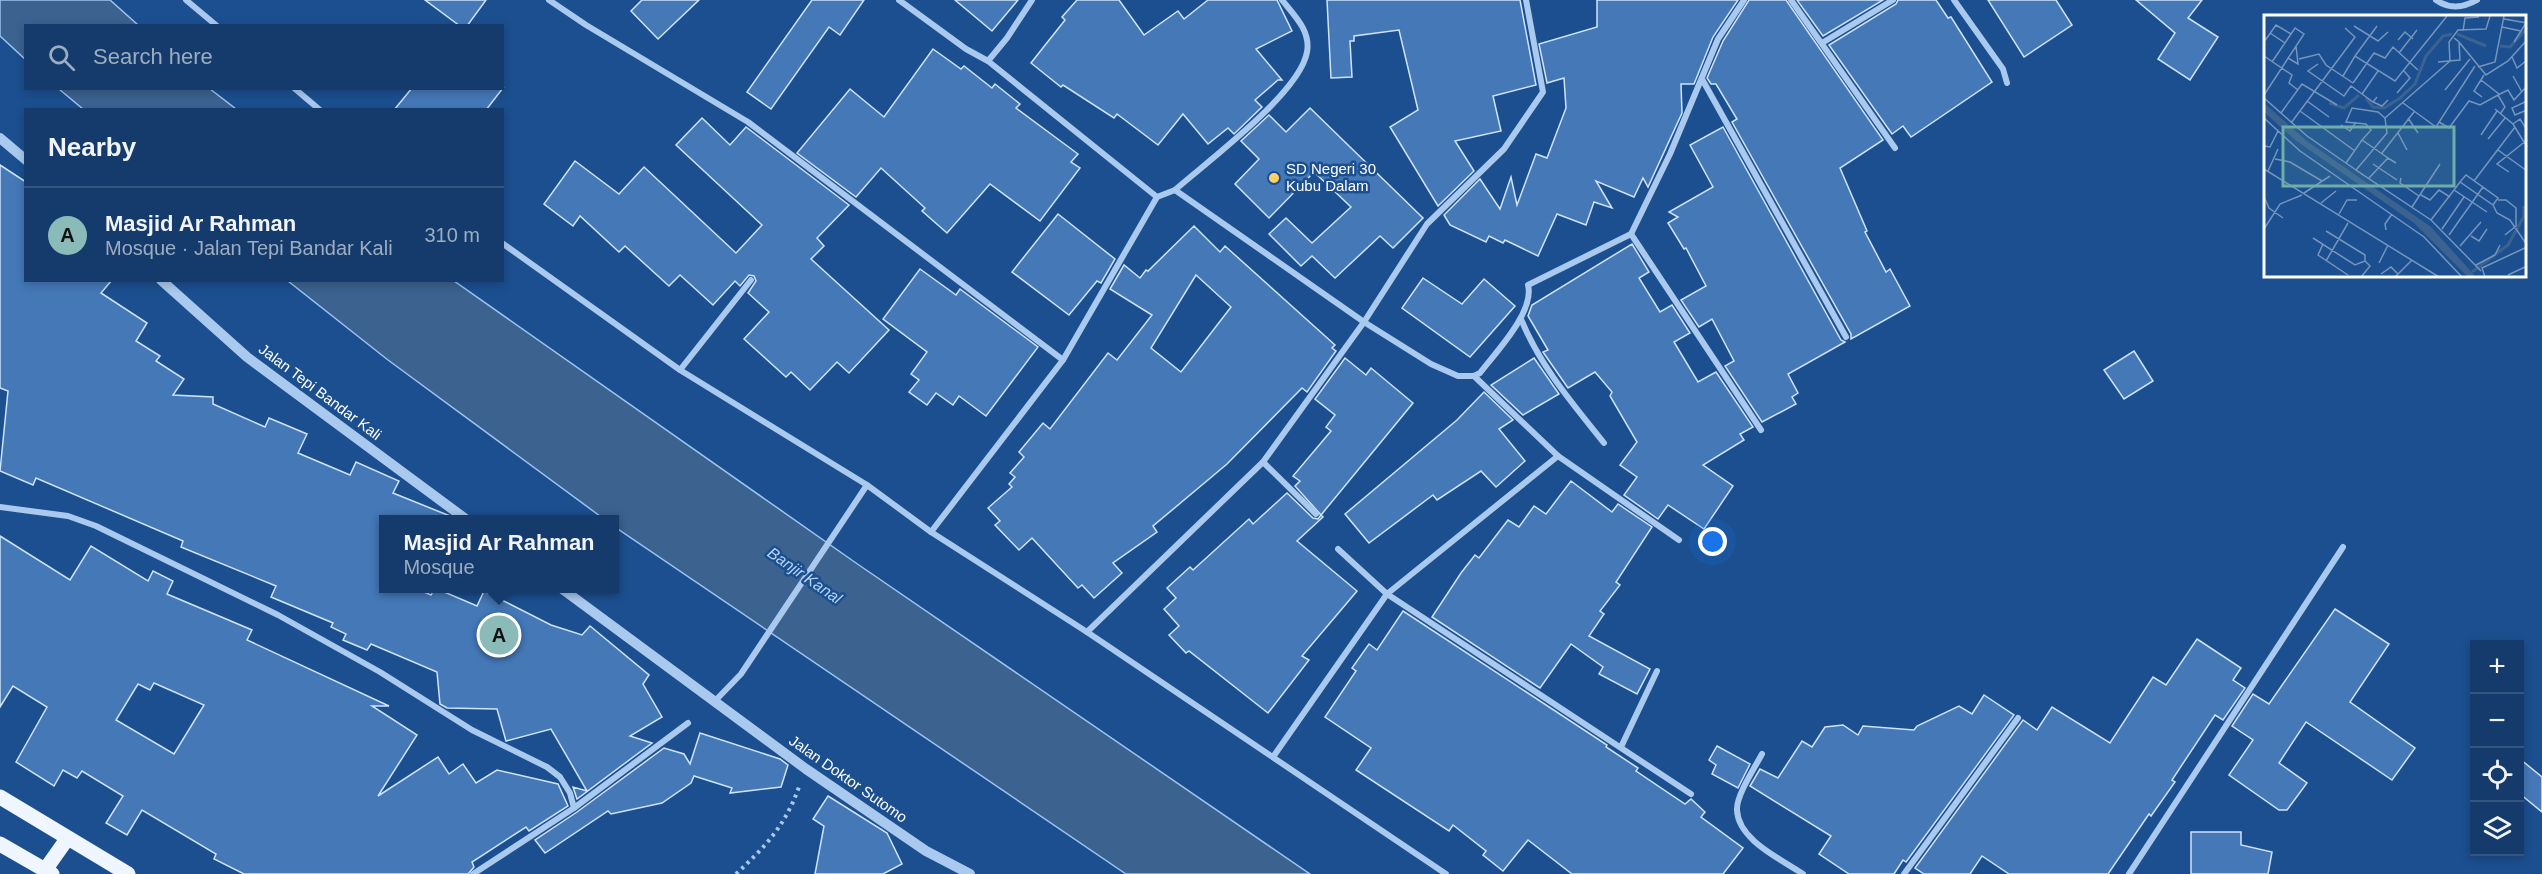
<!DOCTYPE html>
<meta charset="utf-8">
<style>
:root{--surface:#143b6b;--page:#1d4271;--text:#f1f3f6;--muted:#9dadc1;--line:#33557e;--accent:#8bbbb9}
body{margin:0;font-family:Arial,sans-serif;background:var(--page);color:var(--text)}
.controls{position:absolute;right:18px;bottom:18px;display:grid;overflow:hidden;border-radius:0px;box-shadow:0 3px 9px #0003}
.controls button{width:54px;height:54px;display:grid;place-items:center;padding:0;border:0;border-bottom:2px solid var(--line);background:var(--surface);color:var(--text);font:30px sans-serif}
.you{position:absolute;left:1713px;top:542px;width:21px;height:21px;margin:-15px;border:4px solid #fff;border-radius:50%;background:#1a73e8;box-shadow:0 0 0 9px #1a73e833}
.badge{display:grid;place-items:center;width:39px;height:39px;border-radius:50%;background:var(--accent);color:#111;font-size:20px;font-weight:700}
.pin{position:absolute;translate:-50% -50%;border:3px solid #fff;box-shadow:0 2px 6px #0006}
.popup{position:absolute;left:379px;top:515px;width:240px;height:78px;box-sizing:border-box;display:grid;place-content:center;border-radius:0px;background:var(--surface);filter:drop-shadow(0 2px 4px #0005);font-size:20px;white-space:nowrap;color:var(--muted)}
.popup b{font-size:22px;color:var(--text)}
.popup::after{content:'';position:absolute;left:50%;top:100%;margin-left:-12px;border:12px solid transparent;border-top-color:var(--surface)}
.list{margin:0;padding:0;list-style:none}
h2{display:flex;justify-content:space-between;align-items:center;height:78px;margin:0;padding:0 24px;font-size:26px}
h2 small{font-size:20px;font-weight:400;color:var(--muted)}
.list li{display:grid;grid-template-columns:39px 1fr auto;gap:18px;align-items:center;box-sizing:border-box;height:96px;padding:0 24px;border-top:2px solid var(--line)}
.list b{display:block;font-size:22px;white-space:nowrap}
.list p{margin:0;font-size:20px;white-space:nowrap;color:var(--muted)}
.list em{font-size:20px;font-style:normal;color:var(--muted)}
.icon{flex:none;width:33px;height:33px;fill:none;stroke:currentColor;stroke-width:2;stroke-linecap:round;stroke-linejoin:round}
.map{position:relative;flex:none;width:2542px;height:874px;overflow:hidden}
.search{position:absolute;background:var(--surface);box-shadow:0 3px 9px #0003;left:24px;top:24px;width:480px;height:66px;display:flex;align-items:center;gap:15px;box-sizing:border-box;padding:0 21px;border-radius:0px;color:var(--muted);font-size:22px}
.panel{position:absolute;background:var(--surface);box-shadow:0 3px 9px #0003;left:24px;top:108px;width:480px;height:174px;border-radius:0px}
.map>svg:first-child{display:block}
.water{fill:#3c6290;stroke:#9cc4f0;stroke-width:1.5}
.building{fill:#4478b7;stroke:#cfe3fa;stroke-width:1.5;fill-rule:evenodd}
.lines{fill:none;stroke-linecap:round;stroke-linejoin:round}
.path{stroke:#a9c9ee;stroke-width:4;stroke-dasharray:3 4.5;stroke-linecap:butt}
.minor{stroke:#a9c9ee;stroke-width:6}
.tertiary{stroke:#a9c9ee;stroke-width:10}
.primary{stroke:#f0f6ff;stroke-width:15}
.poi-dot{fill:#ffd166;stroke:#1b4f8f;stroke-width:2}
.labels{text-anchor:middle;stroke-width:5;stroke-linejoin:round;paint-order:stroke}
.poi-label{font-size:15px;fill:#fff;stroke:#1b4f8f;text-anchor:start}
.street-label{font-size:15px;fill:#fff;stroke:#1b4f8f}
.water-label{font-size:16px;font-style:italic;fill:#b5d3f5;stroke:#1b4f8f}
.inset-river{fill:none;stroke:#3c6290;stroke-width:3}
.inset-road{fill:none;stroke:#7695bc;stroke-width:1.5}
.view{fill:#6fada8;fill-opacity:0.15;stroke:#6fada8;stroke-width:3}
.inset-edge{fill:none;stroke:#fff;stroke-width:3}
</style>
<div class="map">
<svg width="2542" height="874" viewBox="0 0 2542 874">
<rect width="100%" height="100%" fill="#1b4f8f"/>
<g class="water">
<path d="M0,0h110l28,25 -112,1 -1,33 -25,-23z"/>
<path d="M59,89h151l26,20h-153z"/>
<path d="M288,281h166l402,282 454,311h-184l-511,-347 -1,-7 -10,-1 -216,-159z"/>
</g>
<g class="building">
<path d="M425,0h61l-19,26h-7z"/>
<path d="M642,0h57l-41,39 -27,-28z"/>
<path d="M812,0h52l-24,35 -11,-8 -58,82 -24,-17z"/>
<path d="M955,0h63l-26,31z"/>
<path d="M1077,0h42l25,35 34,-24 6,8 24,-19h69l15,31 -36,18 26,31h-4l-23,20 7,7 -28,27 -6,-6 -20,16 -25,-30 -25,31 -41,-31 -3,4 -51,-33 -2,2 -30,-24 34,-43 -3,-3z"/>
<path d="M1327,0h193l16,85 -43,11 8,35 -46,10 19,30 -36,35 -48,-79 28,-17 -19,-80 -45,6v5h-4l2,36 -21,1z"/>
<path d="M1597,0h141l-25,37 -19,47h-13l1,29 -34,74 -5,-9 -9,19 -38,-16 16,27 -18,-6 -8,23 -29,-11 -19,42 -33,-16 -2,3 -14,-7 -3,6 -36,-17 -6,-10 36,-36 20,30 11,-32 6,28 19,-51 11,4 19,-50 -2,-30 -17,5 -8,-39 58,-17z"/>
<path d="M1749,0h37l97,140 -43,28 27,63 -2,1 21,40 4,-3 20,37 -59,33v-5l-119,-212 5,-3 -21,-35h-5l-4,-6 16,-37z"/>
<path d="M1797,0h86l-60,36z"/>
<path d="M1898,0h38l12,18 3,-1 41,65 -81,55 -8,-11 -11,8 -63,-89 67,-41z"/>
<path d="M1988,0h68l16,25 -48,32z"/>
<path d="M2136,0h66l-14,18 30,19 -28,43 -32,-21 17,-26z"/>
<path d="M933,49l28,20 3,-3 28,22 3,-4 25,20 -4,4 62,46 -7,8 9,6 -40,53 -50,-37 -43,49 -25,-22 3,-3 -44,-40 -25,29 -59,-44 53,-64 34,28z"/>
<path d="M412,88h91l-17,22h-92z"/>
<path d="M1310,108l113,110 -30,30 -13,-12 -45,42 -23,-22 -11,10 -32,-32 17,-16 26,25 39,-36 -37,-35 -45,46 -34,-34 24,-25 -18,-18 28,-26 17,17z"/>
<path d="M702,118l28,27 16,-18 103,78 -32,33 7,8 -13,13 78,71 -40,43 -12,-11 -27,28 -19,-18 -5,5 -42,-38 25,-27 -21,-19 8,-12 -2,-5 -5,-1 -9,11 -5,-5 -22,24 -33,-30 -11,11 -44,-40 -6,6 -39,-36 -7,10 -29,-22 31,-43 44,33 25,-27 92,86 26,-28 -86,-80z"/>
<path d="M1723,127l118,213 4,2 -57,32 10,19 -6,4 4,7 -34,18 -37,-56 9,-5 -22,-42 -13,8 -18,-27 25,-14 -20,-38 -2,1 -16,-26 10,-6 -9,-5 44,-25 -23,-42z"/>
<path d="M0,165l26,17v98h86l-11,13 46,30 -11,18 24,15 -4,5 28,18 -11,16 40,2v7l52,23 4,-9 38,16 -9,19 52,22 6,-13 43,19 -6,12 57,23 4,3h-70v69h31l16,7 4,-7 42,18 7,-15 67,34 31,10 8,-9 59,49 -6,9 19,33 -32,19 22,7 -75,56 -4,-12 14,4 -36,-62 -45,12 -9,-32 -50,-1 -7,-4 -3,-32 -66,-28 -4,6 -24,-10 3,-6 -15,-7 2,-4 -62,-26 5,-11 -95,-39 2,-6 -147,-63 -3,7 -33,-14 8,-80 -8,-3z"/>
<path d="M1058,214l57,45 -14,24 -4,-2 -28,34 -57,-43z"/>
<path d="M1194,226l26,26 5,-6 110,99 -3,3 4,3 -29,41 -5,-4 -75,76 -74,62 4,6 -44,31 9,10 -28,25 -12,-13 -4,3 -46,-50 -13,12 -24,-25 5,-4 -12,-13 24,-21 -3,-3 6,-7 -5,-4 14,-16 -5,-5 24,-29 7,6 58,-76 9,7 35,-45 -42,-26 14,-24 16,13 6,-8 2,1zM1196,275l35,32 -50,65 -30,-24z"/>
<path d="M1632,244l17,28 -10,6 21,34 12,-7 18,28 -16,9 24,40 18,-10 37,55 -13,7 4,6 -41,25 30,21 -29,43 -36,-24 -10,14 -34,-24 13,-18 -17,-12 17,-23 -27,-46 2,-4 -17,-20 -27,16 -25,-36 5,-2 -20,-34 4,-11z"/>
<path d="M920,269l36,26 4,-6 78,58 -52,69 -27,-20 -6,9 -17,-12 -9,12 -18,-13 10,-12 -8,-6 16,-22 -44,-33z"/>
<path d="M1423,278l39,26 22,-25 31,27 -45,51 -68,-49z"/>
<path d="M2134,351l19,30 -29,18 -20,-29z"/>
<path d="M1345,358l21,17 5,-7 42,35 -92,112 -26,-29 5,-5 -7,-5 38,-45 -5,-4 9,-12 -20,-16z"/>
<path d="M1534,358l25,36 -36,21 -32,-30z"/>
<path d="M1484,392l29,28 -14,9 26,32 -29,26 -15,-16 -44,29 -4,-5 -64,48 -24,-29 112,-94z"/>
<path d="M1571,481l41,31 6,-8 34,23 -36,55 4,3 -20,26 4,3 -15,22 61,33 -13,25 -38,-20 4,-7 -32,-23 -31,44 -108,-71 29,-44 14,-18 4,3 29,-38 11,7 15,-21 12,8z"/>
<path d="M1287,493l26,25 5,1 3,-4 2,2 -26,24 60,50 -55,65 7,4 -41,53 -79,-62 -3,2 -17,-18 10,-9 -15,-17 12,-11 -9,-10 23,-21 3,3 56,-51 4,5z"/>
<path d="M0,536l70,44 21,-34 57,35 5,-10 20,10 -6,13 85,36 -5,10 142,66h-17l45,29 -39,61 60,-39 11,17 14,-10 13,19 21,-13 61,14 10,22 -39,25 -3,-4 -54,35 2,5 -6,7h-224l-30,-15 2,-5 -74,-44 -15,25 -21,-12 17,-27 -41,-25 -5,7 -14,-8 -9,16 -38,-24 31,-55 -34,-21 -13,21zM154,683l50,22 -30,49 -58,-34 22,-36 12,6z"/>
<path d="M2335,609l54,35 -39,58 65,46 -23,32 -86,-58 -27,41 28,20 -20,27h-8l-50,-35 24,-35 -21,-14 21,-32 16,10z"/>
<path d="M1403,611l204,134 -1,2 32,21 -2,3 49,33 6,-5 14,13 -4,5 42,31 -20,26h-151l-44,-34 -25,31 -20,-16 3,-4 -33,-26 -4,6 -93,-61 15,-22 -46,-31 31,-46 -4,-3 17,-24 8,6z"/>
<path d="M2197,639l44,29 -8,12 12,8 -22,32 -8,-5 -43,65 3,2 -24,34 -2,-2 -41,60h-99l-27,-18 -12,18h-46l-9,-6 108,-148 14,10 15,-23 58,36 43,-66 13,8z"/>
<path d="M1984,695l30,20 -108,147 -3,-2 -9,14h-45l-30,-20 12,-18 -81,-50 10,-17 18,9 24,-37 10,6 13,-20 18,-2 15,10 5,-9 51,4 3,-4 42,-20 13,8z"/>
<path d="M700,733l80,26 8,6 -7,22 -51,6 2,-5 -38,-12 -3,7 -29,20 -51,11 -3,-3 -63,42 -10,-13 42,-28 87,-64 20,6 6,10z"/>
<path d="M1717,746l33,18 -12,24 -26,-14 4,-9 -7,-5z"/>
<path d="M2520,759l22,18v35l-22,-18z"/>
<path d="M828,796l59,37 15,31 -19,10h-68l9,-48 -11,-7z"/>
<path d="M2191,832h50v13l31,7 -4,22h-77z"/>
</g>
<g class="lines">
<path class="path" d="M736,874c30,-28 49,-48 63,-87"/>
<g class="minor">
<path d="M186,0l31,26"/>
<path d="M549,0l37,25 162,97 315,238"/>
<path d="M899,0l67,49 22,12 19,-23 25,-38"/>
<path d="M1791,0l104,148"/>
<path d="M1954,0l49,69 4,14"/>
<path d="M2436,0c13,9 27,8 41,0"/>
<path d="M1822,43l71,-43"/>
<path d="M988,61l169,136"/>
<path d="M1702,79l144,258"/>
<path d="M294,88l26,22"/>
<path d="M1175,190c33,-29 125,-97 132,-138 4,-21 -13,-37 -25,-52"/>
<path d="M1631,234l130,196"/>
<path d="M502,243l178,127 187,115 64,47 156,100"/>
<path d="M1521,319c19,47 52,85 83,124"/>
<path d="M680,370l71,-90"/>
<path d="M1474,376l84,80"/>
<path d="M1263,462l53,52"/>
<path d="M0,507l68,9 28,10 182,89 102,57 92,58 75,37 13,10 10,16 4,15"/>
<path d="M931,532l132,-172 94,-163 18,-7 189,132 67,42 27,12h16l6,-3c15,-20 55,-61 48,-88l103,-51 39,-80 48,-115 26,-39"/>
<path d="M1338,549l49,45 304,200"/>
<path d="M714,702l27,-28 126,-189"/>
<path d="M1621,747l36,-76"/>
<path d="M1762,754c-7,13 -26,42 -25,56 1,30 44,49 66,64"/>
<path d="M1273,757l114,-163 171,-138 121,84"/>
<path d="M473,874l101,-66 114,-85"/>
<path d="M1446,874l-359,-242 176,-170 101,-140 63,-98 77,-75 39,-57 -17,-92"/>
<path d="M1904,874l114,-156"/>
<path d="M2129,874l214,-327"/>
</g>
<g class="tertiary">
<path d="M0,138l26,22"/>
<path d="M161,280l86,77 220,163"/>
<path d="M561,588l245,181 120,82 44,23"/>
</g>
<g class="primary">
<path d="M0,797l128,77"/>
<path d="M0,844l52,30"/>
<path d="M45,870l22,-31"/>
</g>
</g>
<circle class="poi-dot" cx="1274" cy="178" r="6"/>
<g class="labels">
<g class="poi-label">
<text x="1286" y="174">SD Negeri 30<tspan x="1286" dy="17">Kubu Dalam</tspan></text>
</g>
<g class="street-label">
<text transform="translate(320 392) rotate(37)" y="5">Jalan Tepi Bandar Kali</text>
<text transform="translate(848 779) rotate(35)" y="5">Jalan Doktor Sutomo</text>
</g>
<g class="water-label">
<text transform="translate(805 575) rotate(35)" y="6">Banjir Kanal</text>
</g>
</g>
<g transform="translate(2264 15)">
<rect width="262" height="262" fill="#1b4f8f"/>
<path d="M0,88l44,39 123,85 45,50h-8l-54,-54 -119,-83 -31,-28z" fill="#3c6290"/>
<path class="inset-river" d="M193,19l29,12M236,31l10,1 17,-19M102,83l7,9 11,1 16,-10 15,-14 11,-28 17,-20 9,-2M65,88l15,5 15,-13M208,257l36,-27 16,-29v-10"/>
<path class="inset-road" d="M240,4l23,4M90,11l24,15 10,-9M238,12l19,4M199,16l2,-13 14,-1M6,18l15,10M134,25l7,-8 8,7M0,27l12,-17 15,9M195,27l27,33 22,-14 19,-21M250,27l12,-19M135,38l18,-23M0,41l28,19 -3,8 9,7M91,41l22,-30M248,42l5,11 9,-7M24,43l10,6 -2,-18M35,44l20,-5 7,11 27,18M174,47l22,-2 -1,-18 -5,-4M54,49l-10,7 36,25 7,-10 22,16 4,-5M214,52l17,-5 9,-46M79,61l12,-20 40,25 52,-65M249,61l9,16M217,65l18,14M89,68l21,-30 11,5 8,-11 25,23M181,75l25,-31M133,78l13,-15 -6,-7M98,79l16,-23M0,80l40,-61 -9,-6 -23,34M234,80l10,-5 6,10 13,-14M218,82l-8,-6 10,-16M0,83l43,38 49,34M43,86l22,16M263,86l-15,7 3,7 12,-5M109,87l9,4 6,-6M139,88l33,24 39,-61M231,94l18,15 14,23M36,96l55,40M17,98l21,-29 35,21M0,103l36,33 124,86 38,40M144,103l10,15M175,107l10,6 20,-27 11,4 18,-10 7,12 -5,7M27,108l64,-86 -10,-9M249,109l7,-5 7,11M77,110l9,6 6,-9M134,118l9,17M217,120l16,-24M224,124l17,-21M98,125l9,-10 -5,-6 -20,-2 6,-14 26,4 7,6M0,131l6,1 8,-16M234,135l29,21M118,138l32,-41M11,144l15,3 32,19M82,148l16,-23 26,18M109,149l24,16M0,154l175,108M4,156l10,-22M245,157l-12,-8 30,-24M105,163l19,-20 8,5M137,163l-1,5 19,13M210,166l41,-54M190,175l6,-8 33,23 5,-7 -32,-23 -6,7M40,178l26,-17M157,180l9,5 9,-10 11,7M0,182l5,11 14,10M234,185h8l10,8v18l-11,9M57,188l15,-12M229,190l4,8 13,7 17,25M148,192l28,-43M75,199l8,-14h10M167,205l23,-30 33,22M0,214l16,-25 22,-9M178,214l22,-32M122,215l-1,-6 7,-10M185,220l34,-48M207,221l8,5 8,-12M49,223l42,27 10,-4v-6l-39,-24M59,229l-5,11 30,20M196,231l21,-24M62,246l22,-38M115,248l9,-18M212,250l19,-10 5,-10M217,256l-50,-51 -75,-50 31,-37 -2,-15 65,-57 -1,-19 9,-12 28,-1 4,-13M117,259l10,-7 7,7M244,260l19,-9M97,262l9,-11 -5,-5M131,262l17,-17M221,262l-3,-9 45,-21"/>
<path class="view" d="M19,112h171v59h-171z"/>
<rect width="262" height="262" class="inset-edge"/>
</g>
</svg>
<div class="controls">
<button>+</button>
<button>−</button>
<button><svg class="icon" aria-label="locate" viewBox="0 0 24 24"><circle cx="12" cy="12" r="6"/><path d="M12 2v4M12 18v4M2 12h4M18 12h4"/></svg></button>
<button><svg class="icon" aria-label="layers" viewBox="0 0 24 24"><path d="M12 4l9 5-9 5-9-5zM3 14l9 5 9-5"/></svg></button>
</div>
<div class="you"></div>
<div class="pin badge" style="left:499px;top:635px">A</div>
<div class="popup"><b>Masjid Ar Rahman</b>Mosque</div>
<div class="search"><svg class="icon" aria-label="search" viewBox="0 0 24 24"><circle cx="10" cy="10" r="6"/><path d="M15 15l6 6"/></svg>Search here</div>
<section class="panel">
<h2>Nearby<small></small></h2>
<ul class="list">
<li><span class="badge">A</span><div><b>Masjid Ar Rahman</b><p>Mosque · Jalan Tepi Bandar Kali</p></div><em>310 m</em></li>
</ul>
</section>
</div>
